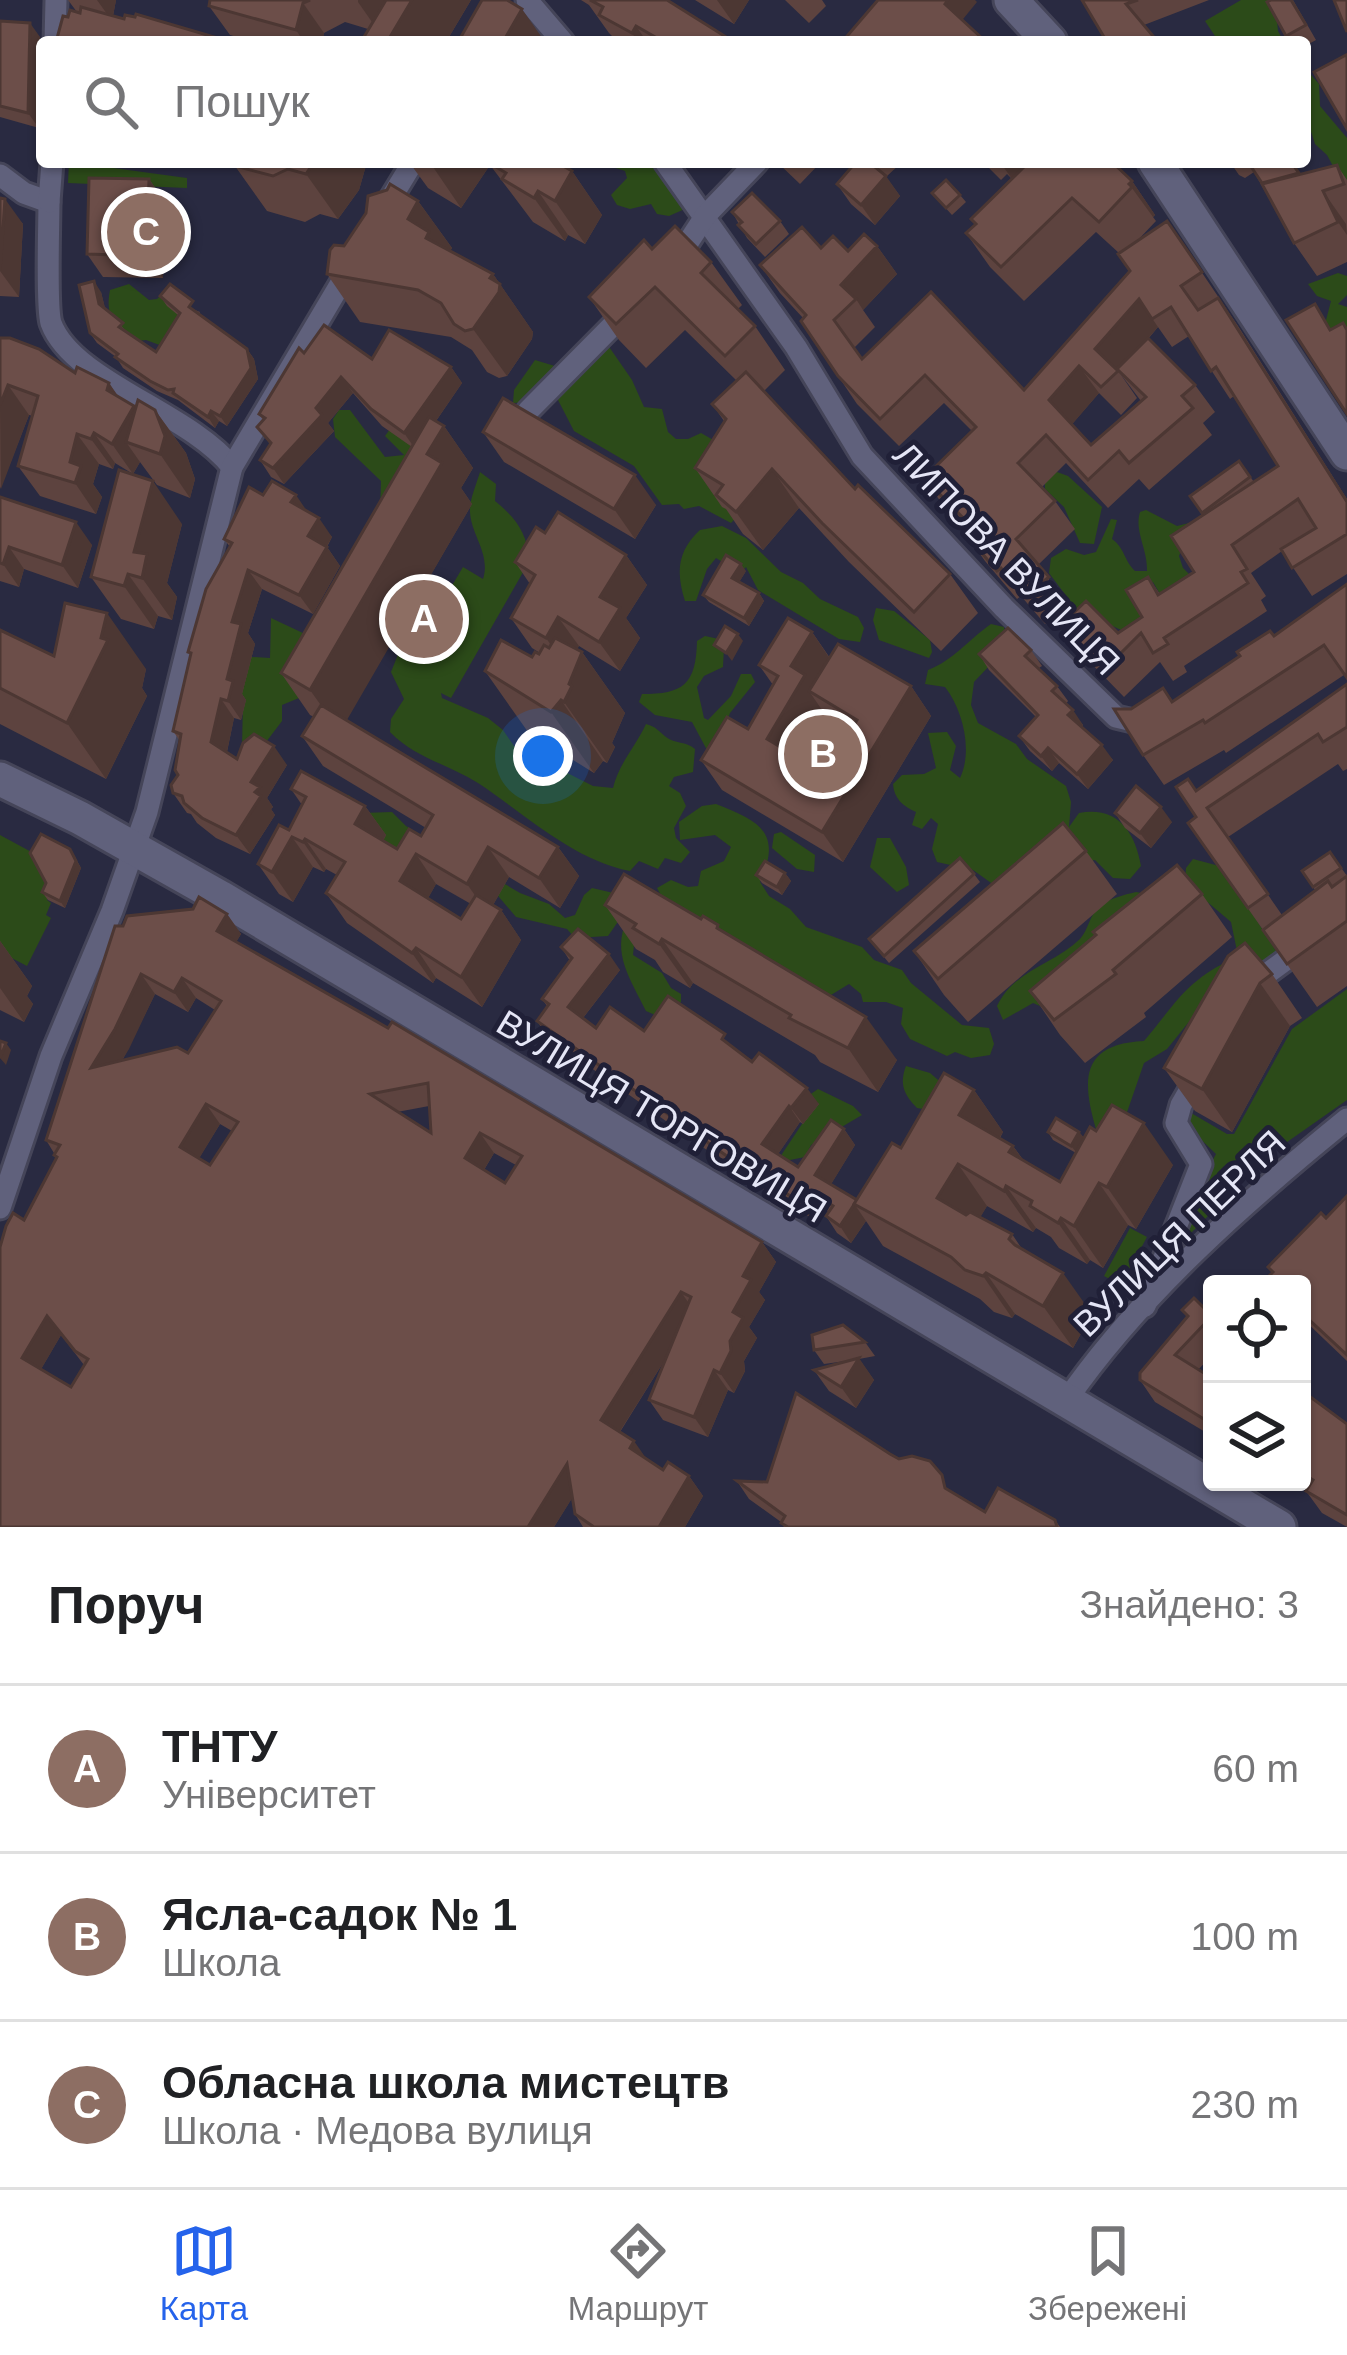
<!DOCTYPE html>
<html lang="uk">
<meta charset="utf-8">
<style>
:root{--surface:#fff;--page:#f6f6f6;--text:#202124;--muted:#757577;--line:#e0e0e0;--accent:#2563eb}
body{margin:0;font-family:Helvetica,sans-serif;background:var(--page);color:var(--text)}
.controls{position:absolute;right:36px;bottom:36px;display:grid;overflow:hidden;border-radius:12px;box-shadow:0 3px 9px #0004}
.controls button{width:108px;height:108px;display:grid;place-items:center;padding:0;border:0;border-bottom:3px solid var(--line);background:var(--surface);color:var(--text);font:60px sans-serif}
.you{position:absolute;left:543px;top:756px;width:42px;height:42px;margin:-30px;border:9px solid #fff;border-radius:50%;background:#1a73e8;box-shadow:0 0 0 18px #1a73e833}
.badge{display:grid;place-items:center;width:78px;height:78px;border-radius:50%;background:var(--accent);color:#fff;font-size:39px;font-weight:700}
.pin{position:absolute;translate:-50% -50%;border:6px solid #fff;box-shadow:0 3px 12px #0006}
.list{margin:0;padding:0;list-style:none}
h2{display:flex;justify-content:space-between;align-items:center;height:156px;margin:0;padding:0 48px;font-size:51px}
h2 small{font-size:39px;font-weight:400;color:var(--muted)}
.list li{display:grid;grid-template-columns:78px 1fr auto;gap:36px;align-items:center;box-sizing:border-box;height:168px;padding:0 48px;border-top:3px solid var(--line)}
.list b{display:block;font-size:45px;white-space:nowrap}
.list p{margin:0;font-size:39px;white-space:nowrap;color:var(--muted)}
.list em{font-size:39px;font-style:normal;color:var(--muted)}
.icon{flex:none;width:66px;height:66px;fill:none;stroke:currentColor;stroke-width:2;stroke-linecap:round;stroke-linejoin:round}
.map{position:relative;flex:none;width:1347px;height:1527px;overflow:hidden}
.search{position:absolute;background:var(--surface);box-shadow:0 3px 9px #0004;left:36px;right:36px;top:36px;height:132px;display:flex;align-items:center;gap:30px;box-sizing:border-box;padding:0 42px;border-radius:12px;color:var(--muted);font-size:45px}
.sheet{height:660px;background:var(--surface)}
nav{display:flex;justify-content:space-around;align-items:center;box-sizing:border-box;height:168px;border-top:3px solid var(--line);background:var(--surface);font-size:33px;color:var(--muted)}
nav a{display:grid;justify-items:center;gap:6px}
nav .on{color:var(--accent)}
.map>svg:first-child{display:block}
.green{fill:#2c4b19}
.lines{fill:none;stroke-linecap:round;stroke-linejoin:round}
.street-casing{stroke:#454559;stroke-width:27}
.secondary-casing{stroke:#454559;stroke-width:39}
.street{stroke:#60617c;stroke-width:21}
.secondary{stroke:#60617c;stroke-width:33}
.wall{fill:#5d433f;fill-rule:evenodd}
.shaded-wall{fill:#4c3733}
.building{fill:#6c4e49;stroke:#4c3733;stroke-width:3;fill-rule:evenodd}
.labels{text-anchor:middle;stroke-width:10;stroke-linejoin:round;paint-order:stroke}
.street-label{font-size:36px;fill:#e5e6f6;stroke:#202037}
</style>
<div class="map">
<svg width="1347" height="1527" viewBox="0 0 1347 1527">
<rect width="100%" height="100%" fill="#292a41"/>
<g class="green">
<path d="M1241,0h34l3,31 6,11h-65l-14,-21z"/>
<path d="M1305,68l14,16 1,22 27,32v54l-20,-37 -12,-11 -10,-31z"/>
<path d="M69,162l118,16v10l-119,-5z"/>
<path d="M597,162h53l3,6 24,10 10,30 -18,8 -12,-2 -6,-10 -21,5 -13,-4 -6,-10 16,-17 -2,-7z"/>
<path d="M1338,273l9,3v19l-9,9 9,3v34l-22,-17 6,-23 -14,-5 -9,-12z"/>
<path d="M129,284l20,16 8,-1 14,-13 18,11 -14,10 5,16 -15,24 -19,-7 -16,2c-16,-19 -25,-27 -20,-52z"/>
<path d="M605,341l27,39 12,27 18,2 6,23 8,7h12l13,-6 14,8 28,69 -12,13 -32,-17 -15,3 -5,-5 -17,1 -28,-39 -60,-35 -16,-31 -45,3 1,-13 21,-30 23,7z"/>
<path d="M339,410h11l35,47 19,-2 -19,-19 8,-11 31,31 -44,59 1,-34 -46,-44 -2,-18z"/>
<path d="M480,472l16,12 -1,17c22,18 31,31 35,59l-79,138 -10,-5 1,5 46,20 15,12 11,16 79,40 20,2c6,-25 23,-42 33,-64 11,3 12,7 20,13 9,7 20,4 29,12l-2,23 -19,5 -5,9 11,7 6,13 -12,22 2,10 14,14 -9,11 -16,-5 -7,11 -19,-8 -9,10c-57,-11 -105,-57 -152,-88 -30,-19 -63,-25 -88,-51l1,-13 13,-20 -13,-27 12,-30 9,-5 7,4 44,-74 20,12c8,-25 -12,-44 -13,-67 -1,-12 7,-29 10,-40z"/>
<path d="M1057,472l11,4 34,31 -8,37 -14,-1 -16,-36 -19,-18v-9z"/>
<path d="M1146,510l31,16 12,-3 11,7 -16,14 -5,12 4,12 23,23 -36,20 -17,-29 -10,6 1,40 -23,2 -21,-10 -26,15 -11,-2 -7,-15 14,-17 -21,-28 2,-15 15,-9 18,6 12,-3 15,-33 6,1 -5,19c13,9 12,22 23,32h12c1,-21 -13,-40 -7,-59z"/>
<path d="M722,526l24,12 35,34 22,11 17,16 38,18 6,11 -4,14 -21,-3 -81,-49 -12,-23 -6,6 -24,-15 -9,11 -11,32h-11c-9,-28 -8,-50 15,-71z"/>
<path d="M876,608l18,3 36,29 2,12 -3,6 -50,-18 -6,-20z"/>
<path d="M271,618l34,16 -6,64 -17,7v16l-25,33 -15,-6 1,-48 -43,-46 70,4z"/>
<path d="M991,624l13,3 3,20 -33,35 -3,23 7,18 38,21 11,15 39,27 5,16 -2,25 10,-14c38,-7 56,18 62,53l-11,13 -17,-1 -18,-18 -101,25 -21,-15 -36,-8 -5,-13 6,-25 -7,-6 -9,11 -10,-4 4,-13c-13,-6 -22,-13 -23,-28l9,-9 22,-1 12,-6 -8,-35 19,-1 9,14 -6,24 10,8c13,-27 3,-68 -15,-91l-20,-3 3,-14c26,-10 40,-30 63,-46z"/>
<path d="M705,636l14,3 5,8 -1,20 -19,9 -7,11 7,31 4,2 23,-24 10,-22h10l4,8 -25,31 -10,26 -13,11 -15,-28 -37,-7 -16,-13 3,-8c41,0 54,-9 55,-53z"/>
<path d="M349,795l13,18 30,-1 14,14 114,67 29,11 16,14 10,-3 9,-20 8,-7 26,6 6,19 -16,23 -33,2 -8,-9 -51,-12 -23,-27 -61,-18 -48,-30 -42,-46z"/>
<path d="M716,804c43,17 67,28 44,78l9,14 21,13 16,18 56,20 12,13 28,10 9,13 51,42 27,3 5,16 -4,11 -19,3 -16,-6 -8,4 -37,-17 -9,-15 2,-16 -17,-6h-23l-2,-8 -12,-10 -18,11 -15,-4 -152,-90 -7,-13 14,-8 17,7 10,-1 3,-15 23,-10 7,-14 -16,-12 -35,5 -1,-18 23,-16z"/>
<path d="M781,832l34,23 -1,17 -17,-3 -25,-21 2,-14z"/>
<path d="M0,835l37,20 16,31 -6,14 4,3 -5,12 5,3 -24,48 -27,-14z"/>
<path d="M877,838h13l16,29 3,18 -12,7 -27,-25z"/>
<path d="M1193,859l30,8 55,87 -14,15 -27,-18 -6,-29 -46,-39 1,-15z"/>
<path d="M1136,892l49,9 4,10 -15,13 -16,6 -102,83 -23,-10 -30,17 -6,-14c17,-36 56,-41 83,-67 9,-10 9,-24 20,-33 11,-8 23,-11 36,-14z"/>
<path d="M627,920l8,15 -2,20 29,18 9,15 10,6v8l-19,16 -16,-7c-15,-31 -35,-58 -19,-91z"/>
<path d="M1228,961l4,24 -40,33 -25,31 -23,14 -20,58 -28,8c-15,-51 -14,-85 48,-88 30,-35 40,-58 84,-80z"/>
<path d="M1347,989v111l-77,54 -88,88 -9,-8 43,-80 -28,-27 -2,-17 41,24h7l58,-105z"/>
<path d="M906,1066l24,7 14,12 -15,25 -12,-2c-13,-13 -18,-24 -11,-42z"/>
<path d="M818,1089l35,17 9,9 -51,30 -6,12 -15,3 -21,28 -11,1 2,-8 10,-9 38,-57 -3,-17z"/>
<path d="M1130,1228l17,9 -26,48 -17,-9z"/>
</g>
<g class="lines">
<defs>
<g id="street">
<path d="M527,0l36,42"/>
<path d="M55,42l1,-42"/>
<path d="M665,162l131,185 66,109 142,152 112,109 30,7"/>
<path d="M0,175l24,18 25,9c0,22 -3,105 2,121 21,58 139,90 181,144"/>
<path d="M49,202l3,-40"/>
<path d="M382,213l31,-51"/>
<path d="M676,261l30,-46 51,-53"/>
<path d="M528,411l101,-102"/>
<path d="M1246,989l101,-74"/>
<path d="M0,1208l51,-152 61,-145 35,-99 85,-345 119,-201"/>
<path d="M1145,1306l56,-142 -25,-41 5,-18 18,-31"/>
<path d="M1066,1401c74,-107 180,-200 281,-282"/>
</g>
<g id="secondary">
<path d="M1011,0l39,42"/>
<path d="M1155,162l192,291"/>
<path d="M0,779l80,39 140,79 1059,630"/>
</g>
</defs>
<use href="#street" class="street-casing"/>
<use href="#secondary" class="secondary-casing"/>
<use href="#street" class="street"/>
<use href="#secondary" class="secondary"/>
</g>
<g class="wall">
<path d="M68,0h48l-3,16 118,26 -163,-25 9,-5z"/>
<path d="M210,0h261l-25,42 -78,-13 -23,-7 -21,11 -2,9h-69l-23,-7 -21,-29z"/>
<path d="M581,0h86l67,42h-116l-9,-9 -20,-28z"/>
<path d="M695,0h54l-15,24z"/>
<path d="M785,0h37l4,6 -17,17z"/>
<path d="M1082,0h127l-65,25z"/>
<path d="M1271,0h22l23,40 -11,6v-4h-15l-23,-40z"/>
<path d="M0,21l40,16 -1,91 -39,-11z"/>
<path d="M236,162h131l-8,28 -21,29 -18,-5 -15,8 -38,-11 -32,-45z"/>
<path d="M409,162h147l16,9 30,44 -17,29 -17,-9 -3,6 -32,-19 -43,-57 -29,43 -33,-20z"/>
<path d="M777,162h44l-21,22z"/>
<path d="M855,162h47l-16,15 14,19 -25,29 -24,-21 -14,-20z"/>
<path d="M983,162h45l104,19 23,34 -2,2 3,4 -19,20 30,-20 71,105 109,173v75l-35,22 -30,-45 -31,22 15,23 -5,4 6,11 -83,55 3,6 -14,9 -13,-19 -36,35 -43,-44 -20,-28 57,8 24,-16 6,-40 12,17 34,-22 9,-57 -13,-19 49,-35 15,21 24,-16 -44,-70 -4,3 -41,-63 -17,11 -14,-20 -10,12 47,46 20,27 -12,11 9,12 -63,55 -10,-11 -31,29 -42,-45 -24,24 13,14 20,28 -37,36 30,40 -23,19 -24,-28 -4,3 -32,-38 -20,-28 3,-2 -25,-26 -19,-27 48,-47 -28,-28 -45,43 -42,-42 -56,-83 2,-3 -23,-25 -20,-28 61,-17 27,3 29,-5 20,28 -34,36 12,17 -21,21 8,11 162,31 106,-119 -11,-18 -23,-21 -72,69 -34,-34 -24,-34 9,-9 -4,-5 41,-40 -5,-5 -6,6zM1119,372l22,29 -50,44 -19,-21 27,-31 22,22 16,-17z"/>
<path d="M1230,162h62l8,12 37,-9 10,15v82l-30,14 -23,-33 -40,-71 -9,6 -6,-3z"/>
<path d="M149,179l16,23 -2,76 -60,-1 -16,-23z"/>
<path d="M932,193l28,2 6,7 -14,13z"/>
<path d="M0,198l23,26 -4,73 -19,-1z"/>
<path d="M418,201l34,47 -2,3 43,23 40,58 -1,7 -25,37 -8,2 -12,-6 -15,-22 -21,-13 -91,-15 -33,-48 17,-28z"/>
<path d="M732,212l48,9 9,13 -24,23 -18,-19z"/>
<path d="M652,249l59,13 31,43 -4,4 17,17 30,44 -21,21 91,98 95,85 28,39 -37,38 -92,-89 -50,-54 -36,42 -20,-16 -17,-25 -4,-2 -27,-39 29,-47 -12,-17 25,-23 -52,-51 -39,38 -27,-28 -30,-43z"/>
<path d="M101,292l4,17 24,25 27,18 22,-37 -11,-9 -7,-10 40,16 -1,2 48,35 7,10 4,20 -31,47 -8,-5 -4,7 -37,-28 -21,-9 -34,-23 -7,-11 -19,-14 -7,-10z"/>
<path d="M0,338l75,35 34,10 9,14 18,12 19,1 31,43 9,26 -5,19 -33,-13 -17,-23 -7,12 -18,-11 -2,6 -14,-5 -6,20 9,13 -6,17 -56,-18 -22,-30 15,-50 -4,-1 -29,74z"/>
<path d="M304,353l147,14 11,16 -26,38 8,5 29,42 -12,20 11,16 -126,216 212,127 21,29 -19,32 -51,-31 -16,28 8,5 20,30 -39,67 -46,-29 -3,5 -86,-60 -21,-30 11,-18 -11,-6 -2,3 -11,-5 -20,35 -14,-8 -21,-30 31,-34 13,-25 -11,-16 74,17 21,29 -3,6 14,8 24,-13 5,-8 -103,-62 -21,-30 12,-19 -4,-2 -29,-42 131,-226 -30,-21 -29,-33 -25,30 6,8 -50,53 -13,-7 -11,-17 10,-16 -13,-17 6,-7 -4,-6zM436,884l35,20 -10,15 -33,-21z"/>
<path d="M483,432l173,73 -21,34 -131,-77z"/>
<path d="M263,495l44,16 25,26 -5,10 13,19 -27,48 -51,-25 -14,44 7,11 -13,50 4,6 -5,20 -7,-2 -7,34 10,7 50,6 -20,33 6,9 -2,2 4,6 -25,39 -34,-16 -19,-15 -6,-9 -4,-1 -14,-20 5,-18 2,-34 -7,-10 18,-75 -3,-4 42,-105 -6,-8z"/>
<path d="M0,497l92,48 -14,43 -54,-19 -5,18 -19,-6z"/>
<path d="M182,524l-15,59 10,14 -5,23 -14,-4 -4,13 -33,-10 -30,-42z"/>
<path d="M545,533l81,22 21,30 -21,33 14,20 -20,33 -41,-25 -2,3 5,3 43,61 -13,30 3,4 -8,16 -4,-2 -9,12 -66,-41 -43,-61 47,-14 8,-4 -8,-5 -21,-30 19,-34 -15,-22z"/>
<path d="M746,571l-7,11 20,11 5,8 -15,25 -40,-24 -6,-7z"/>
<path d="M1347,584l-3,91 -118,78 -2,-3 -60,35 -21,-30 -12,-46 32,-21 10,13 101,-65z"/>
<path d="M0,630l54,26 92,13 -4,19 5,8 -41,83 -106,-55z"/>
<path d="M812,632l18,26 81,28 20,30 -88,146 -121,-72 -21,-30 47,-31 25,-44 -14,-20zM822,710l8,11 20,12 -24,41 -30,-18z"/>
<path d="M1031,650l11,16 -3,2 18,18 11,15 -2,3 17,21 -1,2 31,33 -25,29 -29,-26 -7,8 -22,-20 -11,-15 17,-19 -47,-47 -10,-16z"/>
<path d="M1347,684v85l-4,2 -5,-7 -110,73 54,78 33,-25 -13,-19 28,-19 17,24v110l-30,21 -129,-184 8,-6v-26z"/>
<path d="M1115,813l57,9 -21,26 -26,-20z"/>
<path d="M1086,851l31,43 -149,128 -24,-27 -30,-44z"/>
<path d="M75,857l6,11 -16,40 -17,-8 -6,-8z"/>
<path d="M785,873l6,8 -9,14 -20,-12 -6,-8z"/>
<path d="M974,874l6,8 -91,81 -20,-24z"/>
<path d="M1202,894l30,43 -88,76 2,4 -61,46 -25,-28 -30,-44z"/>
<path d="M605,905l118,27 174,128 -19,32 -58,-30 -5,-7 -122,-72 -3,5 -27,-16 -8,-12 -19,-11z"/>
<path d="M227,914l14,20 -5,8 526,300 14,20 -17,30 6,8 -16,27 8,11 -13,23 1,10 -11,22 -6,-3 -20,47 -45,-17 -14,-20 17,-42 -46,74 26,27 17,11 26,6 14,20 -18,31h-102l-8,-13 -3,-16 -18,29h-554l24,-307 33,-62 -11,-18 77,-214zM155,994l33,18 8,-14 19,12 -27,43 -66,8zM429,1106l2,27 -34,-21zM220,1124l12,7 -22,34 -11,-7zM494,1153l22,12 -11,18 -21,-13zM61,1335l23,30 -13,22 -30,-18z"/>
<path d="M0,941l32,45 -5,10 6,8 -9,18 -24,-12z"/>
<path d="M561,947l59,23 -37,48 13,10 48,3 91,18 84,55 -16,20 -3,-2 -22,32 20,13 46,-38 11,16 -24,39 26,16 44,-52 73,-58 29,42 -3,6 13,8 11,15 36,21 16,-29 -23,-13 -5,-8h31l5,6 89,27 -37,64 -8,-4 -25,43 -13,-8 -3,4 -28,-16 -8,-11 -15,-9 -3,4 -46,-26 -7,11 32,17 10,15 70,65 -19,34 -58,-34 -3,4 -18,-6 -14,-13 -97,-53 -17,-25 -15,22 -14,-10 -11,-17 3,-4 -11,-7 -8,12 -54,-32 -207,-147 -12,-17 10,-15 -5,-7 28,-38z"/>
<path d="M1228,956l44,18 30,44 -12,8 -58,106 -37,-21 -31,-43z"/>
<path d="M1347,1196v165l-45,-43v-34h-33l-3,-5 6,-6 -4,-6 58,-49z"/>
<path d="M1182,1310l30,4v41l-14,15 14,8v58l-57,-34 -15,-22 47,-63z"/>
<path d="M865,1342l10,14 -16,3 15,21 -18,28 -27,-17 -15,-21 39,-10 -29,4 -10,-14z"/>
<path d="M1302,1395l45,29v103l-25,-14 -16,-22 1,-2 -10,-7h5z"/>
<path d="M890,1454l95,58 70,8 5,7h-276l-3,-5 -32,-23 -12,-18 30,1z"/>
</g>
<g class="shaded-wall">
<path d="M97,0h19l-4,21z"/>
<path d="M358,0h30l-9,32 -21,-30z"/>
<path d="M412,0h59l-25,42h-59z"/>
<path d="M717,0h32l-15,24z"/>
<path d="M948,0h27l2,2 -18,22 -14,-20z"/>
<path d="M303,3l21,30 -2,9h-18l-8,-12z"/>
<path d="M522,9l23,33h-42z"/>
<path d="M30,23l10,14 -1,91 -11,-15z"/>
<path d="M636,26l11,16h-9l-6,-9z"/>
<path d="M314,162h53l-8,28 -21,29 -32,-45z"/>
<path d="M433,162h55l2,3 -29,43 -30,-44z"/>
<path d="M1000,162h28l-16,17z"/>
<path d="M572,171l30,44 -17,29 -30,-43z"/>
<path d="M886,176l14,20 -25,29 -14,-20z"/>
<path d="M149,179l16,23 -2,76 -16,-22z"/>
<path d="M1132,181l23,34 -2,2 -24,-33z"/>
<path d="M538,191l30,44 -3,6 -31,-43z"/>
<path d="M1323,191l23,33 1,11 -9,-13z"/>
<path d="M5,199l18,25 -4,73 -19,-26z"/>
<path d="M418,201l34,47 -5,9 15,22 -54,-60z"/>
<path d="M877,246l20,28 -34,36 -7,-11 -15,-14z"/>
<path d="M493,274l40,58 -1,7 -25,37 -34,-47z"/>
<path d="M94,281l7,11 6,23 -8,-11z"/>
<path d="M1218,298l129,201v3z"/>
<path d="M1139,299l19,28 -39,45 -24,-23z"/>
<path d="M247,349l7,10 4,20 -31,47 -7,-10z"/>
<path d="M1079,366l20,27 -30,35 -20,-28z"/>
<path d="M451,367l11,16 -46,67 -12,-17z"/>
<path d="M341,377l12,16 -25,30 6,8 -50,53 -11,-16z"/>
<path d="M109,383l21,30 4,-7 21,30 -29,6 14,20 -7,12 -21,-30 -5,-54z"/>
<path d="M8,385l21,30 -28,74 -1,-84z"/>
<path d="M155,410l31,43 9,26 -5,19 -30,-44z"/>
<path d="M211,411l8,10 -4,7 -7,-11z"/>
<path d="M444,426l29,42 -12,20 11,16 -132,228 -30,-42 117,-236z"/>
<path d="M94,433l21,30 -2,6 -22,-30z"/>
<path d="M77,434l22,30 -6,20 9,13 -6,17 -21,-31 -5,-21z"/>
<path d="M772,469l27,39 -36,42 -27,-38z"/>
<path d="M635,475l21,30 -21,34 -21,-30z"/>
<path d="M153,481l29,43 -15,59 10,14 -5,23 -30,-42 -8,-26z"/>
<path d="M296,495l13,19 -18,-12z"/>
<path d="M319,518l13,19 -10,18 -14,-19z"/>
<path d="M76,522l16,23 -14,43 -16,-23z"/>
<path d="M9,547l15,22 -5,18 -16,-23z"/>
<path d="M327,547l13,19 -27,48 -14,-19z"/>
<path d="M626,555l21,30 -21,33 14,20 -20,33 -21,-29 1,-45z"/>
<path d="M741,564l5,7 -9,15 -5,-8z"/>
<path d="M248,570l14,19 -14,44 7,11 -13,50 4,6 -5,20 -13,-19 -1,-22 5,-57z"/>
<path d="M128,574l30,42 -4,13 -30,-43z"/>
<path d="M759,593l5,8 -15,25 -5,-8z"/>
<path d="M107,613l39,56 -4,19 5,8 -41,83 -39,-56 34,-85z"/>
<path d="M558,617l21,29 -12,22 -21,-30z"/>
<path d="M812,632l20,30 -23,29 13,19 -34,59 -21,-30 24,-73z"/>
<path d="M738,634l5,7 -11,20 -6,-8z"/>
<path d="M582,652l43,61 -13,30 3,4 -8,16 -43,-61 5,-18z"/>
<path d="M911,686l20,30 -88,146 -21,-30z"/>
<path d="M221,699l13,19 -9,43 -14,-19z"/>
<path d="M561,700l42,61 -9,12 -43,-61z"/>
<path d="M1073,710l10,15 -4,5 -11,-15z"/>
<path d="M1102,745l11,15 -25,29 -11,-15z"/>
<path d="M274,746l13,19 -20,33 6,9 -2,2 4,6 -25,39 -14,-19 15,-53z"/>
<path d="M1048,748l11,15 -7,8 -11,-15z"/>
<path d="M365,806l21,29 -10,19 -21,-30z"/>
<path d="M1161,807l11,15 -21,26 -11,-15z"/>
<path d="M292,837l21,30 -20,35 -21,-30z"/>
<path d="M305,839l21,30 -2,3 -21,-30z"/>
<path d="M488,847l21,30 -21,37 -21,-30z"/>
<path d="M558,847l21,29 -19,32 -21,-30z"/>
<path d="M70,849l11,19 -16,40 -5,-7z"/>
<path d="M416,854l20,30 -15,27 -21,-30z"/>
<path d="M785,873l6,8 -9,14 -5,-8z"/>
<path d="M501,910l20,30 -39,67 -21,-30z"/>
<path d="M227,914l14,20 -10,17 -14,-20z"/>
<path d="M662,939l31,44 -3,5 -31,-44z"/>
<path d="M0,941l32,45 -5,10 6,8 -9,18 -24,-34z"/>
<path d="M416,948l20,30 -3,5 -21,-30z"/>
<path d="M609,954l11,16 -41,53 -11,-16z"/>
<path d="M141,974l14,20 -26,55 -24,39 -14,-20z"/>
<path d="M182,978l14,20 -8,14 -14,-20z"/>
<path d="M1260,983l30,43 -58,106 -30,-43z"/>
<path d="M866,1017l31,43 -19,32 -30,-44z"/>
<path d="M6,1043l5,7 -5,15 -6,-7z"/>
<path d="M807,1088l12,16 -16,20 -12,-16z"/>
<path d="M974,1090l29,42 -15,25 -29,-42z"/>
<path d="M206,1104l14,20 -26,43 -14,-20z"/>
<path d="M789,1106l11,16 -26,38 -12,-16z"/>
<path d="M1144,1123l29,42 -37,64 -29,-42z"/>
<path d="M844,1129l11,16 -28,46 -12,-16z"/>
<path d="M1079,1132l6,7 -8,14 -6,-7z"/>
<path d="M480,1133l14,20 -15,25 -14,-20z"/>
<path d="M1013,1146l29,41 -33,-35z"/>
<path d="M958,1164l29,42 -20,34 -30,-42z"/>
<path d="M1099,1183l29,42 -25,43 -29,-42z"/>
<path d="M1006,1186l30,42 -3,4 -29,-41z"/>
<path d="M807,1189l11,16 -8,12 -11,-16z"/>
<path d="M855,1205l11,16 -15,22 -11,-17z"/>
<path d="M1061,1218l29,42 -3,4 -29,-41z"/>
<path d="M762,1242l14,20 -17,30 6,8 -16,27 8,11 -13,23 1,10 -11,22 -14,-20 10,-32 3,-29 10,-36z"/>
<path d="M986,1273l29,41 -3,4 -29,-42z"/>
<path d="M1063,1273l29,41 -19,34 -30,-42z"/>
<path d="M681,1292l14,20 -80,127 -14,-19z"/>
<path d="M47,1316l14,19 -25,43 -14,-20z"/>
<path d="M859,1358l15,22 -18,28 -15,-21z"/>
<path d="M714,1370l14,20 -20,47 -14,-20z"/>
<path d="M634,1441l14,20 -18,-13z"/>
<path d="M567,1464l14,20 -27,43h-26z"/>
<path d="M689,1476l14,20 -18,31h-26z"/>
</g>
<g class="building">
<path d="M210,0h100l-7,3 -7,27 -87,-24z"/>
<path d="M386,0h26l-25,42h-26z"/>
<path d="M482,0h25l15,9 -19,33h-45z"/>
<path d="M590,0h77l67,42h-70l-28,-16 -4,7 -33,-18 4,-8z"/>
<path d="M878,0h70l-3,4 41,38h-144z"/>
<path d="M1082,0h56l-12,4 32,38h-51z"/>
<path d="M1271,0h20l15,25 -20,11 -19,-34z"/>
<path d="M1334,0h13v32z"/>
<path d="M81,7l43,12 1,-4 10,2 1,-3 95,28h-175l7,-26 5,1 2,-7 10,3z"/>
<path d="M0,21l30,2 -2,90 -28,-7z"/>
<path d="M1346,55l1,2v72l-33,-57z"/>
<path d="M236,162h78l-8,12 -18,-5 -15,7 -38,-10z"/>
<path d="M492,162h64l16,9 -17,30 -17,-10 -4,7 -32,-19 4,-6 -15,-9z"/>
<path d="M856,162h13l17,14 -25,29 -24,-21z"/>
<path d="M1029,162h83l20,19 -3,3 3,3 -33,35 -27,-24 -71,69 -35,-34 10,-9 -5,-5z"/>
<path d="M1248,162h43l8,11 -37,10z"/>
<path d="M1337,165l7,19 -21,7 15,31 -44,21 -32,-59z"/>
<path d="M89,178l60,1 -2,77 -60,-2z"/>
<path d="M946,180l14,15 -14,13 -14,-15z"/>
<path d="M390,184l28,17 -10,18 21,13 -3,6 67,36 -3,4 10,6 -1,8 -26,37 -8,2 -11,-7 -13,-21 -23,-13 -91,-16 3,-24 4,-5 10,1 22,-33 2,-17 19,-6z"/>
<path d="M752,193l28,28 -24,23 -18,-19 4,-3 -10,-10z"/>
<path d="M0,198l5,1 -5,72z"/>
<path d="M1167,221l35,51 -21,14 17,24 20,-12 129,204v32l-55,34 -11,-19 35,-21 -18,-29 -66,46 15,24 -6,3 7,11 -84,55 4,6 -15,9 -12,-20 -36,36 -44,-44 25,-24 32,32 24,-16 -16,-27 22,-13 10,18 36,-23 -23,-36 107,-70 -62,-99 -5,4 -40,-64 -19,12 -13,-20 -44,50 23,22 -17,16 -22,-21 -30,34 42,45 55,-48 -29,-28 31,-31 47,47 -13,11 11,12 -64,55 -10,-12 -31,29 -42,-45 -28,28 37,38 -39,38 33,38 -24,19 -24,-28 -4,3 -32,-38 7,-6 -48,-49 52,-51 -51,-52 -45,44 -42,-43 -37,-55 5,-6 -46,-50 42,-38 19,21 12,-12 15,15 16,-17 13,12 -36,39 15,14 -22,21 28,39 69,-67 93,98 106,-119 -12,-17z"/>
<path d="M675,226l36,36 -10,11 54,53 -30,30 -70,-69 -39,37 -27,-27 55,-57 8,9z"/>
<path d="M94,281l5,23 24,19 -4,4 37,25 24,-39 -20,-17 10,-12 23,17 -4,6 58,42 4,19 -31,48 -9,-5 -3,6 -35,-24 1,-4 -6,1 -18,-9 -35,-24 3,-3 -28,-21 -11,-48z"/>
<path d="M1315,304l15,26 13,-7 4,7v84l-61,-94z"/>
<path d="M324,325l48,34 17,-29 62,37 -47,66 -33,-24 -30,-32 -25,31 6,7 -49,53 -13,-8 11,-17 -14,-16 8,-9 -6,-4 40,-66 5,5z"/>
<path d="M0,338h10l29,11 36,24 2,-6 32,16 -2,7 27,16 -22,38 -18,-11 -3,6 -14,-5 -7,28 11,4 -6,17 -57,-17 20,-70 -30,-11 -8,20z"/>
<path d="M746,372l109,117 3,-4 92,89 -36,38 -92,-89 -50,-54 -36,43 -20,-17 7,-10 -28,-17 31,-49 -14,-15z"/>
<path d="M503,398l132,77 -21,34 -131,-77z"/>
<path d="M138,400l17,10 10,26 -5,18 -34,-12z"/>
<path d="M429,417l15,9 -17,28 15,9 -132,227 -29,-17z"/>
<path d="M1239,461l11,16 -48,36 -12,-17z"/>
<path d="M119,470l34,11 -19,71 13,2 -5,24 -14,-4 -4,12 -33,-9z"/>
<path d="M272,481l24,14 -5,7 28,16 -11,18 19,11 -28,48 -51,-25 -16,52 9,2 -14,55 6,2 -5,20 -7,-2 -10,43 26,17 6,-16 11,-9 20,12 -23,36 9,5 -5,5 6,4 -25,39 -34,-17 -18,-15 -2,-7 -9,-3 -2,-8 7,-10 -3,-5 6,-36 -8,-3 18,-78 -3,-1 18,-63 26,-46 -8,-4 25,-52 14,8z"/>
<path d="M0,497l76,25 -14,43 -53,-18 -6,17 -3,-1z"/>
<path d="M558,512l68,43 -26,42 20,11 -21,34 -41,-25 -12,21 -35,-20 24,-43 -20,-13 21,-35 9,6z"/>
<path d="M726,555l15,9 -9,14 27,15 -15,25 -41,-23z"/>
<path d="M1347,584v94l-23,-33 -119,78 -2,-3 -60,35 -29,-46h17l32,-21 9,14 68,-46 -3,-4 33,-21 4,5z"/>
<path d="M65,603l42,10 -6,25 7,2 -41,83 -67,-35v-58l54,26z"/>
<path d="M788,618l24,14 -21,34 14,9 -38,64 59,35 31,-54 -48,-29 29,-47 73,42 -89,146 -121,-72 26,-43 21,12 30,-53 -19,-11z"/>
<path d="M725,626l13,8 -12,19 -12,-8z"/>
<path d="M1008,628l23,22 -6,6 32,30 -5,5 21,19 -5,5 34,30 -25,29 -29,-26 -7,8 -22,-20 19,-21 -59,-61z"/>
<path d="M555,638l27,14 -13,32 3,2 -8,16 -3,-2 -10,12 -66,-41 16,-31 31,17 3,-5 4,2 5,-9 5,3z"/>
<path d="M1347,684v43l-24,15 -5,-8 -111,74 61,86 -20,14 -60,-85 8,-6 -20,-30 12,-8 8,12z"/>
<path d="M321,705l237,142 -19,31 -51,-31 -21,37 -51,-30 -16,27 61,38 15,-24 25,15 -40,67 -45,-29 -4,5 -86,-60 19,-31 -40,-23 -2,3 -11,-5 -20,35 -14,-8 21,-39 10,5 17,-33 -15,-8 10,-18 64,35 -10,18 42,25 12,-20 12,7 12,-21 -131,-79z"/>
<path d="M1136,786l25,21 -21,26 -25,-20z"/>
<path d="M1063,823l23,28 -148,128 -24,-28z"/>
<path d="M41,834l29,15 6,12 -16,40 -18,-9 4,-9 -16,-30z"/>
<path d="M1330,852l11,16 -28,19 -11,-16z"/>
<path d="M960,858l14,16 -90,82 -15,-17z"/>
<path d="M765,861l20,12 -8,14 -21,-12z"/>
<path d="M1177,865l25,29 -89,76 3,4 -62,46 -24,-29 66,-56 -3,-3z"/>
<path d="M624,874l77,45 2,-3 15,9 -1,3 149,89 -18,31 -59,-30 2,-3 -129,-76 -3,5 -26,-16 3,-4 -31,-19z"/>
<path d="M1347,876v45l-60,43 -24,-34 65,-49 4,6z"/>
<path d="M199,897l28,17 -10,17 171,97 4,-6 370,220 -19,34 8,4 -18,32 10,6 -13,23 1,10 -11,22 -6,-3 -20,47 -45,-17 42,-103 -10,-5 -80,128 33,21 -4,7 33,22 5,-8 21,14 -30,51h-65l-19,-13 -8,-50 -39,63h-528v-280l6,-21 7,-13 11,7 33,-63 -3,-2 6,-10 -14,-5 69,-214h8l4,-10 66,-7zM141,974l33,18 8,-14 39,23 -33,52 -11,-6 -86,21 24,-39zM428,1083l3,50 -61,-39zM206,1104l32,18 -28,43 -30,-18zM480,1133l42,23 -17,27 -40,-25zM47,1316l28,35 13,8 -17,28 -49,-29z"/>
<path d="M578,929l31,25 -41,53 28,21 14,-21 34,24 24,-35 57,38 -3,5 30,23 7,-9 48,35 -16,20 -2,-2 -27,38 36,23 33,-47 13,9 -29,46 42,25 -17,26 -14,-10 7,-10 -26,-17 -8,12 -54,-32 -208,-148 12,-17 -7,-5 30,-41 -11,-11z"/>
<path d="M1245,943l27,31 -12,9 -58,106 -38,-21 64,-112z"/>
<path d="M0,1041l6,2 -6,15z"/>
<path d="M944,1073l30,17 -15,25 54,31 -4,6 51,30 30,-55 6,4 16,-26 32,18 -37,64 -8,-4 -25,43 -13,-8 -3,5 -28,-17 2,-5 -26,-15 -2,5 -46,-27 -21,34 29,17 4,-3 42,22 -3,5 6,6 48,28 -20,33 -57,-33 -3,3 -18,-6 -14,-13 -97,-53 38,-61 9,5z"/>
<path d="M1056,1118l23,14 -8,14 -23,-14z"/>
<path d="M1347,1196v159l-45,-42v-29h-31l-5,-5 7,-7 -5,-5 53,-54 5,5z"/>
<path d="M1194,1298l18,18 -37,39 37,23v46l-72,-44v-7l48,-57 -6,-6z"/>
<path d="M843,1325l22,17 -51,8 -2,-15z"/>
<path d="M859,1358l-18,29 -27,-17z"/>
<path d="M796,1393l94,61 9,5 13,-3 18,5 12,14 3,13 40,24 13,-24 57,32 2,7h-269l-7,-4 4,-7 -48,-35 30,1z"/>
<path d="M1305,1393l42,31v91l-41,-24 7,-11 -11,-7v-78z"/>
</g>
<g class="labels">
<g class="street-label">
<text transform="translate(1007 558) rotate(46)" y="13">ЛИПОВА ВУЛИЦЯ</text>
<text transform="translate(662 1116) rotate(31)" y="13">ВУЛИЦЯ ТОРГОВИЦЯ</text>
<text transform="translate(1179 1233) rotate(-44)" y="13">ВУЛИЦЯ ПЕРЛЯ</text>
</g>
</g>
</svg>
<div class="controls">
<button><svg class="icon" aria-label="locate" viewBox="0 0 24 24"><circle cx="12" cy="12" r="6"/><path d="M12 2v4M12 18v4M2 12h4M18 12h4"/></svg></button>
<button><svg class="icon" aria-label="layers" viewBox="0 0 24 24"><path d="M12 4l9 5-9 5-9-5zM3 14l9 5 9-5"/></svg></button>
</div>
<div class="you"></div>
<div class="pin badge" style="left:424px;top:619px;background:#8d6e63">A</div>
<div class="pin badge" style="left:823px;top:754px;background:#8d6e63">B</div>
<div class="pin badge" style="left:146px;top:232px;background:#8d6e63">C</div>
<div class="search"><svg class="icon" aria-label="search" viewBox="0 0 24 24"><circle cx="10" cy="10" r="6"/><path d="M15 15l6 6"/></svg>Пошук</div>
</div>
<section class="sheet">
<h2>Поруч<small>Знайдено: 3</small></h2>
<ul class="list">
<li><span class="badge" style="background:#8d6e63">A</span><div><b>ТНТУ</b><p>Університет</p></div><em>60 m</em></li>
<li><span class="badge" style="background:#8d6e63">B</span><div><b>Ясла-садок № 1</b><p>Школа</p></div><em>100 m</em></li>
<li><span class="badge" style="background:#8d6e63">C</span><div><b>Обласна школа мистецтв</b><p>Школа · Медова вулиця</p></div><em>230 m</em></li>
</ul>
</section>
<nav>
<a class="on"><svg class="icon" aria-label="map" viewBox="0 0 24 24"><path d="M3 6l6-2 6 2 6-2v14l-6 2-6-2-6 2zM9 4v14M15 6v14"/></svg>Карта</a>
<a><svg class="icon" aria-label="directions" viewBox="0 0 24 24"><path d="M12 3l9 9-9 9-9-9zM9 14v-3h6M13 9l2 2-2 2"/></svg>Маршрут</a>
<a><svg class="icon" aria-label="saved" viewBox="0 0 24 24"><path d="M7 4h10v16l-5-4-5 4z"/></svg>Збережені</a>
</nav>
